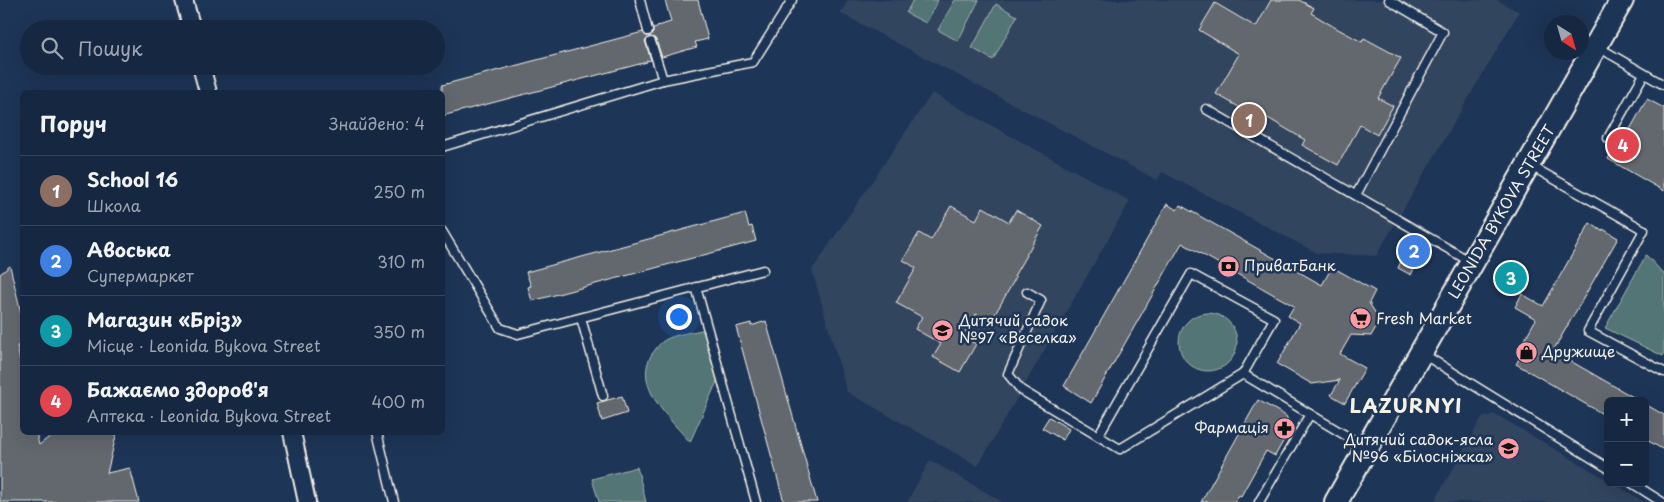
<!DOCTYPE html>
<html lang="uk">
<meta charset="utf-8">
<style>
:root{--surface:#162841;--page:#23344c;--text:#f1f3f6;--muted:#9ea6b1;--line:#35445a;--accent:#95b2f1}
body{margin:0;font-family:"Playpen Sans",sans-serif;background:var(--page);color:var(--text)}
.controls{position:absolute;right:15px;bottom:15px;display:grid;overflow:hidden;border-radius:8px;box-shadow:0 5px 20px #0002}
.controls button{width:45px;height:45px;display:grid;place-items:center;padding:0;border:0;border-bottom:1px solid var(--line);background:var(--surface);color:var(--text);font:25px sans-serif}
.compass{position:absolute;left:1544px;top:15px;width:45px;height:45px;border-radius:50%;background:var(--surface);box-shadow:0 5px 20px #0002;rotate:143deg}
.you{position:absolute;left:678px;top:316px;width:18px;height:18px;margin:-12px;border:4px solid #fff;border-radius:50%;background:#1a73e8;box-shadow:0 0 0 8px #1a73e833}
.badge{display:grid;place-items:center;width:32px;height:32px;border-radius:50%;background:var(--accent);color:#fff;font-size:16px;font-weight:700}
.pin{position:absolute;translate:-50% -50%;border:2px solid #fff;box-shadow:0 1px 5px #0006}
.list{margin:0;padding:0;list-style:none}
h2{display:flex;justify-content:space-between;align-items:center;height:65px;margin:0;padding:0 20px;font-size:21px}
h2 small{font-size:16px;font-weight:400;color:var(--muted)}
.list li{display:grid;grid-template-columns:32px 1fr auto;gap:15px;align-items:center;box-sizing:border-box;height:70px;padding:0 20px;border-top:1px solid var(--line)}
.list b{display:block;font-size:19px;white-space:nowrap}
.list p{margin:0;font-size:16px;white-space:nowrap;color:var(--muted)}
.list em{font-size:16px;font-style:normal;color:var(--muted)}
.icon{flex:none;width:28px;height:28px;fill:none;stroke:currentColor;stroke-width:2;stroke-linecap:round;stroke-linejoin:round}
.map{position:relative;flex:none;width:1664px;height:502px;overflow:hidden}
.search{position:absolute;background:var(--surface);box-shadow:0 5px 20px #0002;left:20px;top:20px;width:425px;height:55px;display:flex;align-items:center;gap:12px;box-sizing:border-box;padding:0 18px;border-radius:28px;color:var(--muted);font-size:19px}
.panel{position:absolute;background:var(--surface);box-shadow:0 5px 20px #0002;left:20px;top:90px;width:425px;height:345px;border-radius:8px}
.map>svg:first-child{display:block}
.built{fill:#32445e}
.green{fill:#537575;stroke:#a4b3ae}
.building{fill:#64686e;stroke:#f4f1e8}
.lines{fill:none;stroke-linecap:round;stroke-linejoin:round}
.lane-casing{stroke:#f4f1e8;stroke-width:11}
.street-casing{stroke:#f4f1e8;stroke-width:20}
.secondary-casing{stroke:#f4f1e8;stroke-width:26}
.lane{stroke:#1d3557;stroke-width:8}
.street{stroke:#1d3557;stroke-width:16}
.secondary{stroke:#1d3557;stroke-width:22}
.labels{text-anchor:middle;stroke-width:5;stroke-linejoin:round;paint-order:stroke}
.street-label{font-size:15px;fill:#f4f1e8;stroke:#1d3557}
.poi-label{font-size:15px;fill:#f4f1e8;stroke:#1d3557;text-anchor:start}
.district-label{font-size:20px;font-weight:bold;letter-spacing:1px;fill:#f4f1e8;stroke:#1d3557}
</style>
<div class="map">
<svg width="1664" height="502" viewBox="0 0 1664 502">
<rect width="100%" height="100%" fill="#1d3557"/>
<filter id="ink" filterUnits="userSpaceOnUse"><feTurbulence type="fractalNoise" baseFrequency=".02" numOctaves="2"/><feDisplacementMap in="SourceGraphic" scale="10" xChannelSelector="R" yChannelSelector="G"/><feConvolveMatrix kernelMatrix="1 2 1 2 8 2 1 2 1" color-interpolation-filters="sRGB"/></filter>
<g filter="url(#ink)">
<g class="built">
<path d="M848,0h649l22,12 -143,244 -59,-3 -155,-81 -5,8 -317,-167z"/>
<path d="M932,93l198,108 -152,265 -131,-74 -35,-122z"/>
<path d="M1495,414l113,66v3h5l31,19h-210l48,-85z"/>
<path d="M930,460l73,42h-96z"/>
</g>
<g class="green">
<path d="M913,0h25l-12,23 -20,-10z"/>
<path d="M955,0h24l-21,41 -20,-11z"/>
<path d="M996,4l21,12 -24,44 -21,-12z"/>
<path d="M1646,255l18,19v80l-1,2 -58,-28z"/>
<circle cx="1208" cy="342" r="29"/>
<path d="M706,329l13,48 -29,65c-19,-22 -58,-56 -38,-88 4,-5 7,-11 13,-14 10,-6 29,-8 41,-11z"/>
<path d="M637,467l9,35h-47l-7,-23z"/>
</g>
<g class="building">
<path d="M665,0h33l10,39 -13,3 2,5 -35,10 -6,-17 -6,-3 -5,4 6,19 -5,1 1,1 -205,54v-31l201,-53 3,4h4l3,-3v-4l4,-1v-2l14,-4z"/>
<path d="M1271,0h28l15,8 -3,5 25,15 26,14 2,-4 37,20 -23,40 15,8 -16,29 -17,-10 -22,40 -36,-20 3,-5 -49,-29 -3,4 -37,-21 23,-40 -40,-24 16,-27 41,24z"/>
<path d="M1647,99l17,9v83l-56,-32 7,-14 5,2z"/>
<path d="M1167,204l10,6 3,-5 142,80 10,-18 43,24 -6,12 11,17 -9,16 -20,-1 -11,19 25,14 -20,35 -14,-8 9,-15 -28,4 -35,-20 23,-41 -12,-7 6,-10 -112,-63 -91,160 -27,-17z"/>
<path d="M951,206l25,14 7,-13 26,15 7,-12 27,16 -29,50 2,1 -26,46 -14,-9 -13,23 13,7 -16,28 -27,-15 8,-13 -26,-15 7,-12 -26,-14 20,-35 -13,-8 16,-27 12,7z"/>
<path d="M745,213l4,14 3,-1 4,15 -224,60 -4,-14 3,-1 -5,-14z"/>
<path d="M1590,223l12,8 1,-2 15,9 -65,113 87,50h-32v16l-92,-53 6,-10 -4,-3 18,-32 -21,-12 7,-13 21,12z"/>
<path d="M1410,241l14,7 -13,27 -13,-7z"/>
<path d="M10,266l12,51v28l-5,1 5,23v63h14l3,13 17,-13h61l-10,41 23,-5 9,34h-139v-228z"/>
<path d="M766,321l51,181h-33l-48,-175 15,-4v3z"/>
<path d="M622,396l5,17 -25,8 -5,-18z"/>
<path d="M1258,400l28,16 5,11 -16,29 -9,-5 -25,45 -2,-1 -4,7h-34z"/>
<path d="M1645,404l19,11v35l-19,-11z"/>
<path d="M1049,417l20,12 -6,11 -21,-12z"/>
</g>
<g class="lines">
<defs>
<g id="lane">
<path d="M640,0l8,31"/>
<path d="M651,42l12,38"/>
<path d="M1598,47l66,38"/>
<path d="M1206,109l265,153"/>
<path d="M1608,138l36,-64"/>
<path d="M442,147l221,-67 90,-18 39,-62"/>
<path d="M1531,166l113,64 -56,101 76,41"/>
<path d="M1356,195l87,-163 -54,-32"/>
<path d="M442,231l58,97 18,6 245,-64"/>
<path d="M696,287l60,215"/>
<path d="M1027,292l14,8 -33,74 13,16 99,59 123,-75 122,73"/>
<path d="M581,318l22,78"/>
<path d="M1423,354l185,114"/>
<path d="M377,432l17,70"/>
<path d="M1098,436l93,-162 83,45 -31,55"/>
<path d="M1632,483l30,19"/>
<path d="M1259,502l51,-88"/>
</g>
<g id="street">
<path d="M184,0l8,29"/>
<path d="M201,66l7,26"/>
<path d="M292,432l15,70"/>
</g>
<path id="secondary" d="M1336,502l286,-502"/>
</defs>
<use href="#lane" class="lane-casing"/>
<use href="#street" class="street-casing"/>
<use href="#secondary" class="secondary-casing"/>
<use href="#lane" class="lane"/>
<use href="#street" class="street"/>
<use href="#secondary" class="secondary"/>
</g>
</g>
<defs>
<symbol id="bank-disc" viewBox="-11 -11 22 22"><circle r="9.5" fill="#ff9aa2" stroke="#1d3557"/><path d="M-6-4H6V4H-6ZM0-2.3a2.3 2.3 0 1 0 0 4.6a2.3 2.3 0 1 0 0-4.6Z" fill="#111"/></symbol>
<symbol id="supermarket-disc" viewBox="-11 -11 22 22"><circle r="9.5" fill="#ff9aa2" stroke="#1d3557"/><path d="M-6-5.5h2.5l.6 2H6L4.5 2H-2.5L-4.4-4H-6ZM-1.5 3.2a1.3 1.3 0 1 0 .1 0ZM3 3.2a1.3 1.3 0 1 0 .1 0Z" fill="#111"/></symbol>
<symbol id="school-disc" viewBox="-11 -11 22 22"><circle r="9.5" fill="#ff9aa2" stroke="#1d3557"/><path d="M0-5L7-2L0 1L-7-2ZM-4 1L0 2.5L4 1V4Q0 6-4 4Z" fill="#111"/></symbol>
<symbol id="shop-disc" viewBox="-11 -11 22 22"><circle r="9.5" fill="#ff9aa2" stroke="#1d3557"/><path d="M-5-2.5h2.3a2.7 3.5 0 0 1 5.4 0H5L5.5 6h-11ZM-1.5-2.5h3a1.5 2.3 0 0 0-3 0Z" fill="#111"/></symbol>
<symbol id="pharmacy-disc" viewBox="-11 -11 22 22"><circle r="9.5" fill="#ff9aa2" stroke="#1d3557"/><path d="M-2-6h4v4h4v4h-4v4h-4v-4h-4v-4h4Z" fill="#111"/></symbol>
</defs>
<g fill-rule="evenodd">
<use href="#bank-disc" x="1216" y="254" width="25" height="25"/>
<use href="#supermarket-disc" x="1348" y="306" width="25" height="25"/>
<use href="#school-disc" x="930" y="318" width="25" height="25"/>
<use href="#shop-disc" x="1514" y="340" width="25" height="25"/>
<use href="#pharmacy-disc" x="1272" y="416" width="25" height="25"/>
<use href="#school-disc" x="1496" y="436" width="25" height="25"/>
</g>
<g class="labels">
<g class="street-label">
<text transform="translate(1502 212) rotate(-60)" y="5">LEONIDA BYKOVA STREET</text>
</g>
<g class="poi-label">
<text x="1244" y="271">ПриватБанк</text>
<text x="1376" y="324">Fresh Market</text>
<text x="959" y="326">Дитячий садок<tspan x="959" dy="17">№97 «Веселка»</tspan></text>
<text x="1542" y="357">Дружище</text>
<text x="1269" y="433" text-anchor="end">Фармація</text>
<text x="1493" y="445" text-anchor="end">Дитячий садок-ясла<tspan x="1493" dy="17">№96 «Білосніжка»</tspan></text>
</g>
<g class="district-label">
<text x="1406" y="413">LAZURNYI</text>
</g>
</g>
</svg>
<div class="controls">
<button>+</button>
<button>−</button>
</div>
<svg class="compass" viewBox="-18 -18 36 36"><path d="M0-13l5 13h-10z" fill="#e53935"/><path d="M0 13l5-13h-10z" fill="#9ea6b1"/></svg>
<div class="you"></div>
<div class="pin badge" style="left:1249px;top:120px;background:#8d6e63">1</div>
<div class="pin badge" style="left:1414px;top:251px;background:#3f7fe0">2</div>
<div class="pin badge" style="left:1511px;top:278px;background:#0f9aa8">3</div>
<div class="pin badge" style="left:1623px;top:145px;background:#e0444e">4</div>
<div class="search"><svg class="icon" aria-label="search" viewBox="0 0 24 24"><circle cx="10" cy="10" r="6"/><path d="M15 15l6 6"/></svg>Пошук</div>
<section class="panel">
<h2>Поруч<small>Знайдено: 4</small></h2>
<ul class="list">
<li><span class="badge" style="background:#8d6e63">1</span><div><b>School 16</b><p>Школа</p></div><em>250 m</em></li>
<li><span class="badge" style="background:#3f7fe0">2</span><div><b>Авоська</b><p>Супермаркет</p></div><em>310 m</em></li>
<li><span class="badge" style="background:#0f9aa8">3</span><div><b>Магазин «Бріз»</b><p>Місце · Leonida Bykova Street</p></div><em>350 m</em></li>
<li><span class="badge" style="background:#e0444e">4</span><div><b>Бажаємо здоров'я</b><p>Аптека · Leonida Bykova Street</p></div><em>400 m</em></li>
</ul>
</section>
</div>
